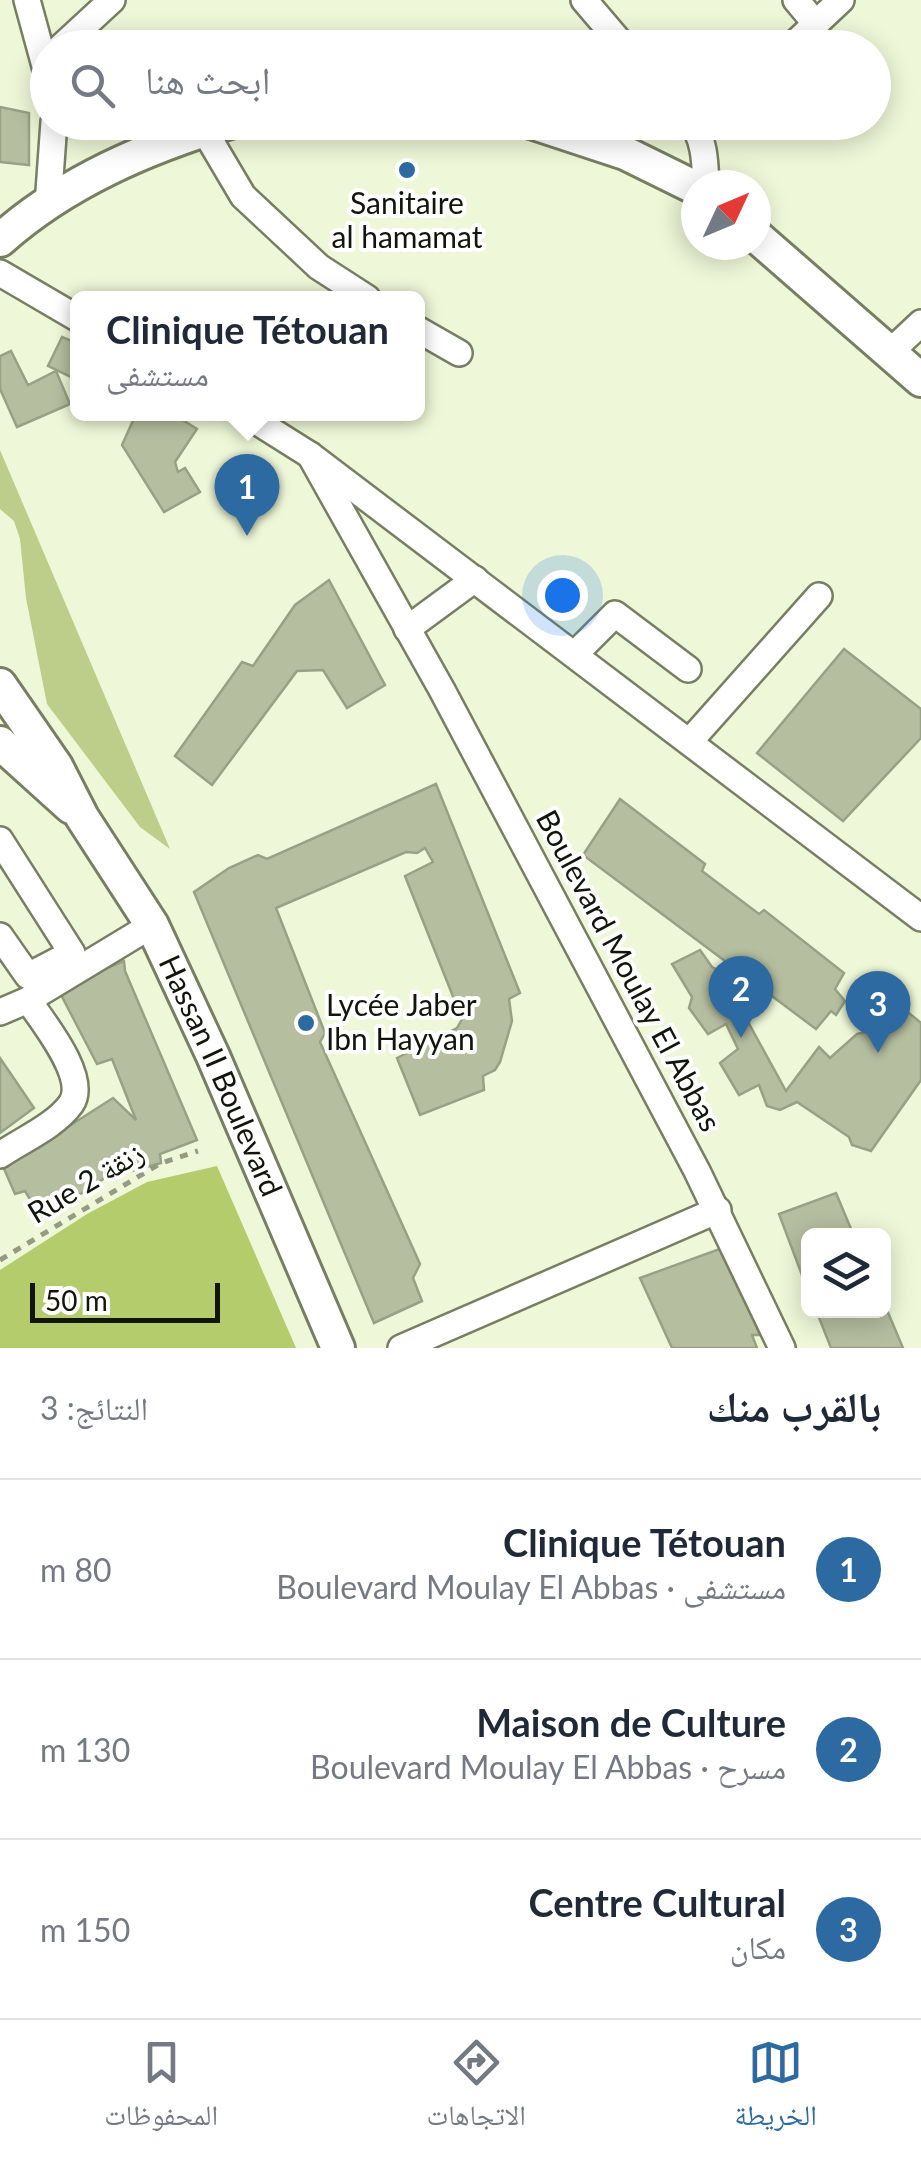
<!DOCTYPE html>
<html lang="ar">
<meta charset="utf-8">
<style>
:root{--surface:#fff;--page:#f6f6f7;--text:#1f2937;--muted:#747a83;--line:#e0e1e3;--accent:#2c6aa1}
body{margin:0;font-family:Lato,"Noto Naskh Arabic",sans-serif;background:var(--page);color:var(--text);direction:rtl}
.controls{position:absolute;right:30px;bottom:30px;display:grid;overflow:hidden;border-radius:15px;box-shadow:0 5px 25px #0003}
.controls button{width:90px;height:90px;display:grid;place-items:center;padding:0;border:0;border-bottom:2px solid var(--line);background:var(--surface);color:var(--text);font:50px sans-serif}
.compass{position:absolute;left:681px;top:170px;width:90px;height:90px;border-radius:50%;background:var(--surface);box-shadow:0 5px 25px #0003;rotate:46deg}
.scale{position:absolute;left:30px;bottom:25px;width:190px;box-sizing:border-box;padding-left:10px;border:5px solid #12150a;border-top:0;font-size:28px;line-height:35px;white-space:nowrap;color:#12150a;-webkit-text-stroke:8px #fff;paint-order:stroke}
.you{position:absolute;left:562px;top:595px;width:35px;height:35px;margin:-25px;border:8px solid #fff;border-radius:50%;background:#1a73e8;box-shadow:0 0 0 15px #1a73e833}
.badge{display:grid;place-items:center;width:65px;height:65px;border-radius:50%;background:var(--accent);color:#fff;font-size:32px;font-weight:700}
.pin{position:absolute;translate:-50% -82px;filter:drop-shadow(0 2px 5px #0008)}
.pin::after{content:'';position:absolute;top:52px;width:35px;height:30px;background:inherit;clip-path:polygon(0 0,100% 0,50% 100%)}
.popup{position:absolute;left:70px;top:291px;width:355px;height:130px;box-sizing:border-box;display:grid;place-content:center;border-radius:15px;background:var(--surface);filter:drop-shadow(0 2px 8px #0005);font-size:32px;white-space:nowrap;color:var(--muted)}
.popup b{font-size:38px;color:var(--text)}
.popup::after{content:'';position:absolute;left:50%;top:100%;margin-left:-20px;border:20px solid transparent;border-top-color:var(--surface)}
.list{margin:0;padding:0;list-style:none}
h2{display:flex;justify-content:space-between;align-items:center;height:130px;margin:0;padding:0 40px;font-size:42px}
h2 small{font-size:32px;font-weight:400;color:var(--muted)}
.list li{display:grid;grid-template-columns:65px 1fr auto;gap:30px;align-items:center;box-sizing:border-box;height:180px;padding:0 40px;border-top:2px solid var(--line)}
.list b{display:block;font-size:38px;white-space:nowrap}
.list p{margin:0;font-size:32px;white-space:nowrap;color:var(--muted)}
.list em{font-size:32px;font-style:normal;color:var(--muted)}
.icon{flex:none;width:55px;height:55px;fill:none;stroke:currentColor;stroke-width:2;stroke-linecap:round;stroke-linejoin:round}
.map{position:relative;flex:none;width:921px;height:1348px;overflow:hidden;direction:ltr}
.search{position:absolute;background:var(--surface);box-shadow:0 5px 25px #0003;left:30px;right:30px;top:30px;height:110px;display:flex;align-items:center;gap:25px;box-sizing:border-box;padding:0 35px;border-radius:55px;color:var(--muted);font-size:38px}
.sheet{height:670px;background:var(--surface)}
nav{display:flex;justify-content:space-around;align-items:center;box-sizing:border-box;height:140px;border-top:2px solid var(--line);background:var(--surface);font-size:28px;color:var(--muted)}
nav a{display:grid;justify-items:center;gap:5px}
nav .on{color:var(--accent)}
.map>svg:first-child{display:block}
.green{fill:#bcce89}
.forest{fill:#b5cc6c}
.building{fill:#b5be9f;stroke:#98a183;stroke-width:2.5}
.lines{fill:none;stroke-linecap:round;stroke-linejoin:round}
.minor-casing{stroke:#777f63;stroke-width:30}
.major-casing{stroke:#777f63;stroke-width:38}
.path{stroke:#949a83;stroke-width:5;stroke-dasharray:8 8;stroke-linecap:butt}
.minor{stroke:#fff;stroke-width:25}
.major{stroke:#fff;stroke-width:32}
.poi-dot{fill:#2c6aa1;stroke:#fff;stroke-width:4}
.labels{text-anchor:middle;stroke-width:8;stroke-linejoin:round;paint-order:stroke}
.poi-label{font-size:30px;fill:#12150a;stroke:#fff}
.street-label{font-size:30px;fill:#12150a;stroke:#fff}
</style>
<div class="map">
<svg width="921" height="1348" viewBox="0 0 921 1348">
<rect width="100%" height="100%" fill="#eef7d7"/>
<path class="green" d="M0,450l170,399 -30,-22 -93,-123 -21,-106 -6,-59 -6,-18 -14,-12z"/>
<path class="forest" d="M217,1166l79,182h-296v-78l87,-56 60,-32z"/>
<g class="building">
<path d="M0,107l29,6v52l-29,-3z"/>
<path d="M62,337l15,6v37l-29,-14z"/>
<path d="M11,351l17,34 28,-14 14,33 -53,23 -17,-38v-33z"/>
<path d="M136,414h37l24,15 -22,33 3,10 7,-4 15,24 -36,20 -42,-67z"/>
<path d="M329,580l56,105 -38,23 -24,-38 -26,1 -85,114 -37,-29 67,-94 11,4 42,-61z"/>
<path d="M844,649l77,60v29l-78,83 -86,-68z"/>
<path d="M436,784l84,209 -11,6 3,22 -12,41 -5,8 -12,6 1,14 -64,25 -23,-57 60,-30 5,-9 -57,-143 28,-14 -8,-14 -8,5 -11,-1 -130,56 49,125 -5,9 100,222 -7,14 9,23 -48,22 -180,-431 35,-24 29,-13 9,4z"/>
<path d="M620,799l85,65 -3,7 57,43 5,-4 80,63 -9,16 10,12 -9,14 -5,-4 -15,18 -233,-174z"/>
<path d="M700,950l12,17 8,4 66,120 33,-44 11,11 27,-24 13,-3 15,-24 12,9 6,-8 18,15v57l-50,71 -19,-6 -3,-8 -52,-35 -17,8 -13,-4 -8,-21 -20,10 -19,-32 18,-14 -12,-25 -18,10 -19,-26 3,-11 -20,-33z"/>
<path d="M124,961l1,10 72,169 -37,14 1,9 -56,15 -63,41 -17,-28 -10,3 -13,-30 47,-25 64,-41 23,22 -24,-61 -15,5 -39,-75z"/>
<path d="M0,1058l34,50 -34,25z"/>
<path d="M836,1193l18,43h-46v55l-29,-77z"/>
<path d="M725,1247l35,88h-8l5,13h-85l-32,-70z"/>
<path d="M884,1303l19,45h-72l-15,-38h68z"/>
</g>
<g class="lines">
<defs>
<g id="minor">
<path d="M27,0l21,77"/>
<path d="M584,0l41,48"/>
<path d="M796,0l20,24"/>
<path d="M60,48l52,-48"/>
<path d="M790,48l51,-48"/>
<path d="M691,122c14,17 14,42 15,63"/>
<path d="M204,130l39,66 76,71 48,31"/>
<path d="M48,205l6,-83"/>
<path d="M0,273l77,45"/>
<path d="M417,329l42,24"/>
<path d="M888,354l33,-31"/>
<path d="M245,414l65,41 611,463"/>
<path d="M310,455l132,235 255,481 85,177"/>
<path d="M407,629l68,-50"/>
<path d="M575,654l40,-40 73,55"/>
<path d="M690,741l129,-145"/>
<path d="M0,840l72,113 -44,23 -28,-40"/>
<path d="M0,1012l28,-12 124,-75"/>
<path d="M0,1155c22,-15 55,-29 71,-51 18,-26 -28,-82 -43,-104"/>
<path d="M401,1348l317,-138"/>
</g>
<g id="major">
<path d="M531,122l94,31 71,35"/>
<path d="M756,236l165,144"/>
<path d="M0,240c65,-58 147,-93 230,-118"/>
<path id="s1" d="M0,685l56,81 26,51 70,108 61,131 125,292"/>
<path d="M0,743l71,64"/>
</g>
</defs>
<use href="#minor" class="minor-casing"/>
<use href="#major" class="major-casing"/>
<path class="path" d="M0,1260l161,-97 37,-12"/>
<use href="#minor" class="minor"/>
<use href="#major" class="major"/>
</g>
<g class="poi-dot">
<circle cx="407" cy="170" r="10"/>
<circle cx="306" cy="1023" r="10"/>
</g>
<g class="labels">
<g class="poi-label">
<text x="407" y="214">Sanitaire<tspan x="407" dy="34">al hamamat</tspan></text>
<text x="326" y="1016" text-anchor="start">Lycée Jaber<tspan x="326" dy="34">Ibn Hayyan</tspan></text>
</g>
<g class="street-label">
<text transform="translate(628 971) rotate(62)" y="10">Boulevard Moulay El Abbas</text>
<text dy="10" stroke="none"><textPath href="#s1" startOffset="450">Hassan II Boulevard</textPath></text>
<text transform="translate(86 1183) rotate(-31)" y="10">Rue 2 زنقة</text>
</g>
</g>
</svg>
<div class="controls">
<button><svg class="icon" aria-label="layers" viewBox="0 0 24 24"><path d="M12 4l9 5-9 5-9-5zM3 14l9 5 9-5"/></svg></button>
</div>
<svg class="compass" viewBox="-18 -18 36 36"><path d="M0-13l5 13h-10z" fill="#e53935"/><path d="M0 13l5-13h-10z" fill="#747a83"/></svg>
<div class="scale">50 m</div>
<div class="you"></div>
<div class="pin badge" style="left:247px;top:536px">1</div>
<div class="popup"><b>Clinique Tétouan</b>مستشفى</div>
<div class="pin badge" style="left:741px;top:1038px">2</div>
<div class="pin badge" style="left:878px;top:1053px">3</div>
<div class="search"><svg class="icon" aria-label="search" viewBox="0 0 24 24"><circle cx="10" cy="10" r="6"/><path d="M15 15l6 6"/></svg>ابحث هنا</div>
</div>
<section class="sheet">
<h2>بالقرب منك<small>النتائج: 3</small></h2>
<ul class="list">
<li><span class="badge">1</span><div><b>Clinique Tétouan</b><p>مستشفى · Boulevard Moulay El Abbas</p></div><em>80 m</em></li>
<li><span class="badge">2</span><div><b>Maison de Culture</b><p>مسرح · Boulevard Moulay El Abbas</p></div><em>130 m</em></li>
<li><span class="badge">3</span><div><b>Centre Cultural</b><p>مكان</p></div><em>150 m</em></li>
</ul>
</section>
<nav>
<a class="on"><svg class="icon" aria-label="map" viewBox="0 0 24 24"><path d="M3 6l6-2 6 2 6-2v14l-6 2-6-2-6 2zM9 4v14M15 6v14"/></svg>الخريطة</a>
<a><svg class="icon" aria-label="directions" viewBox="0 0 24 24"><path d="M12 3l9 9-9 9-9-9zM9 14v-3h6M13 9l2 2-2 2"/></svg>الاتجاهات</a>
<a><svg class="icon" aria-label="saved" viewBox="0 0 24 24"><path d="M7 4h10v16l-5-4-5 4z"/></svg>المحفوظات</a>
</nav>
